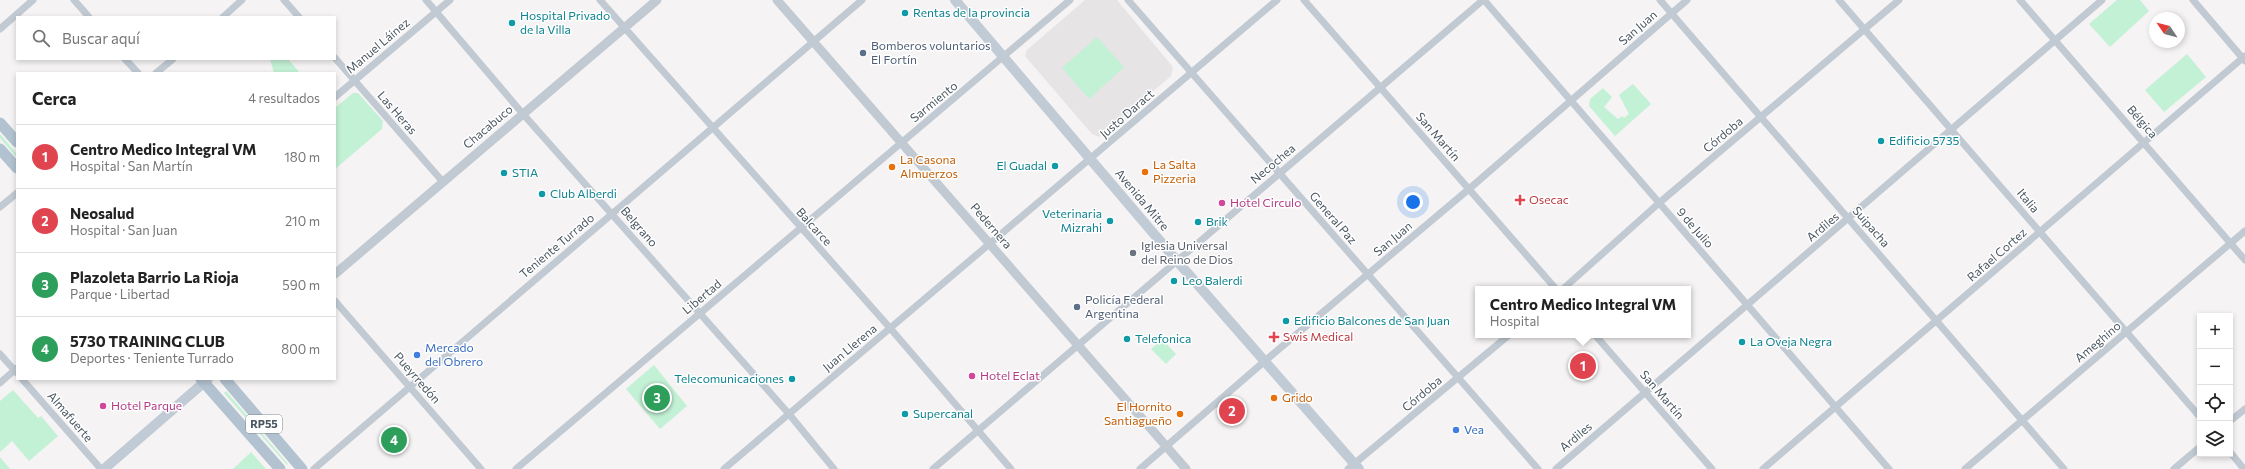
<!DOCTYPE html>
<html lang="es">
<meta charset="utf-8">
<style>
:root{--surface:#fff;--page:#f2f2f2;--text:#222;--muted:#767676;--line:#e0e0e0;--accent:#111827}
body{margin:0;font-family:Commissioner,sans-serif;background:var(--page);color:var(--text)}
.controls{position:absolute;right:12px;bottom:12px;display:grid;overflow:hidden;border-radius:0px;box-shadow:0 2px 6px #0003}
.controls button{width:36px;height:36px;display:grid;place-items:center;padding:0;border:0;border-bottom:1px solid var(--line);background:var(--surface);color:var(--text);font:20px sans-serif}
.compass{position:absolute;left:2149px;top:12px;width:36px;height:36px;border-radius:50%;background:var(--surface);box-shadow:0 2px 6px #0003;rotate:305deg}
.you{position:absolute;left:1413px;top:202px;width:14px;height:14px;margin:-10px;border:3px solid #fff;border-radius:50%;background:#1a73e8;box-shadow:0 0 0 6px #1a73e833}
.badge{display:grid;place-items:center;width:26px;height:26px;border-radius:50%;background:var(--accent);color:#fff;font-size:13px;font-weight:700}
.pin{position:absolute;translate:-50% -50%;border:2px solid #fff;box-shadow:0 1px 4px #0006}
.popup{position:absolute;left:1475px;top:286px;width:216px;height:52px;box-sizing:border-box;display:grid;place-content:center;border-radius:0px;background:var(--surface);filter:drop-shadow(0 1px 3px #0005);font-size:13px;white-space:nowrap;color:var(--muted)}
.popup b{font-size:15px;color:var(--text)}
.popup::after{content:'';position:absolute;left:50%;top:100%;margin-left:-8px;border:8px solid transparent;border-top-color:var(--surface)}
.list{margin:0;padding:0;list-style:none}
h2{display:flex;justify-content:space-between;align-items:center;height:52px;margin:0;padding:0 16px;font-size:17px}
h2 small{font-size:13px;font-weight:400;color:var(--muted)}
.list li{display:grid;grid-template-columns:26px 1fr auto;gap:12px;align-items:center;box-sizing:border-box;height:64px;padding:0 16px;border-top:1px solid var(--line)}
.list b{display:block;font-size:15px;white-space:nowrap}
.list p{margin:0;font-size:13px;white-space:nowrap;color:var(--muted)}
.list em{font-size:13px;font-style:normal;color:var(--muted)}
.icon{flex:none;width:22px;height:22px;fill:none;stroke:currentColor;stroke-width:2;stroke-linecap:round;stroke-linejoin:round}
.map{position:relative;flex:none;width:2245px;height:469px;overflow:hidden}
.search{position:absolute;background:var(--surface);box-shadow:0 2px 6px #0003;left:16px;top:16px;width:320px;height:44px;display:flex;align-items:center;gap:10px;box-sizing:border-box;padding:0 14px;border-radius:0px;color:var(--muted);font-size:15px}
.panel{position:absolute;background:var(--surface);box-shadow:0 2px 6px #0003;left:16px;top:72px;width:320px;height:308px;border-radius:0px}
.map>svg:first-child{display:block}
.education{fill:#e6e4e5}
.green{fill:#c3f1d5}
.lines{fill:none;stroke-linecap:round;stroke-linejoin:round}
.minor{stroke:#c1cad2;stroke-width:7}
.tertiary{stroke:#c1cad2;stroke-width:9}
.secondary{stroke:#c1cbd6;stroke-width:10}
.primary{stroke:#b3c2d1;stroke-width:11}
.culture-dot{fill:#0f9aa8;stroke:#fff;stroke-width:1.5}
.service-dot{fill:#5c6f8a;stroke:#fff;stroke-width:1.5}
.food-dot{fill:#e8710a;stroke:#fff;stroke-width:1.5}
.health-dot{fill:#e0444e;stroke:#fff;stroke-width:1.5}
.hotel-dot{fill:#d1479c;stroke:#fff;stroke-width:1.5}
.worship-dot{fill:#6b7280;stroke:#fff;stroke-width:1.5}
.shop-dot{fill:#3f7fe0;stroke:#fff;stroke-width:1.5}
.labels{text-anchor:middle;stroke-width:3;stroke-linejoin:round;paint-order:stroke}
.shield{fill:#fff;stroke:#808990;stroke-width:1}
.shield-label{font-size:11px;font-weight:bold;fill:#4a5661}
.culture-label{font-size:12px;fill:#0d838f;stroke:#fff;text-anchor:start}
.street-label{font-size:12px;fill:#4a5661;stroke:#fff}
.service-label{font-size:12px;fill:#4e5e75;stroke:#fff;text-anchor:start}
.food-label{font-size:12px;fill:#c56008;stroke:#fff;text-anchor:start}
.health-label{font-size:12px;fill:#be3a42;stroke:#fff;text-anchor:start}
.hotel-label{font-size:12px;fill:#b23c85;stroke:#fff;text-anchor:start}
.worship-label{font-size:12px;fill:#5b616d;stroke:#fff;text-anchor:start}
.shop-label{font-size:12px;fill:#366cbe;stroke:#fff;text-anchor:start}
</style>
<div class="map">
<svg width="2245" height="469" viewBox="0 0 2245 469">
<rect width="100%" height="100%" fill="#f5f3f3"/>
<path class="education" d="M1085,0h32l56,67 -2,9 -72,61 -7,-3 -67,-78 2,-6z"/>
<g class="green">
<path d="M2117,0h23l9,11 -39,36 -21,-23z"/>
<path d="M1097,37l27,30 -35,32 -27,-31z"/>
<path d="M2187,54l19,23 -42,35 -19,-22z"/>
<path d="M270,59h18l12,14h-26z"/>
<path d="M1633,84l18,20 -36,32 -26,-30 1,-7 13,-11 9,9 -8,10 14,12 4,-3 2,2 5,-4 -10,-19z"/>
<path d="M353,93h5l25,28 -1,8 -47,40v-61z"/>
<path d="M0,134l17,20v4l-17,-20z"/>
<path d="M1162,339l14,15 -10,10 -15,-15z"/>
<path d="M654,365l33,41 -27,23 -34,-40z"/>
<path d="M13,390l25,28 3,-2 17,20 -29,25 -17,-20 -12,11v-51z"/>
<path d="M226,391l62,73 -1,1 -63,-72z"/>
<path d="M251,452l15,17h-33z"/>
<path d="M0,457l10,12h-10z"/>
</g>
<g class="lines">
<g class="minor">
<path d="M74,0l15,17"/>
<path d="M284,0l15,17"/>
<path d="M426,0l97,114 266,300 45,55"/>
<path d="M600,0l290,328 121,141"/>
<path d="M1128,0l410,469"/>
<path d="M1304,0l252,289"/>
<path d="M1484,0l405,469"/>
<path d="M1660,0l404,469"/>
<path d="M1839,0l361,417"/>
<path d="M2020,0l225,260"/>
<path d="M2193,0l52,61"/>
<path d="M223,17l19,-17"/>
<path d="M0,29l33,-29"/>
<path d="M335,58l108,124"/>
<path d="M125,59l13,14"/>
<path d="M156,73l17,-14"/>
<path d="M335,97l115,-97"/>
<path d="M0,207l17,-14"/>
<path d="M1563,289l96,-86 240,-203"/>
<path d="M335,301l146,168"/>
<path d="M1595,335l117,134"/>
<path d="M0,354l17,19"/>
<path d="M22,379l79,90"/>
<path d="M0,383l17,-15"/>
<path d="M2230,421l15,-12"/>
<path d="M2230,452l14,17"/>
<path d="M314,469l548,-469"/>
<path d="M516,469l554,-469"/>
<path d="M724,469l553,-469"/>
<path d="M933,469l550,-469"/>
<path d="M1140,469l126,-109 203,-171 218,-189"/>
<path d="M1348,469l161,-134"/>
<path d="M1556,469l546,-469"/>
<path d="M1763,469l482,-413"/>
<path d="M1965,469l280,-238"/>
<path d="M2174,469l26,-22"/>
</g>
<g class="tertiary">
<path d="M777,0l409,469"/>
<path d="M335,274l322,-274"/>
</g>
<g class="secondary">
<path d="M955,0l222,261 182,208"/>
<path d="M104,469l104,-90"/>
</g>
<g class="primary">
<path d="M0,123l17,19"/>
<path d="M0,149l17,19"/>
<path d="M201,379l79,90"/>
<path d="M225,379l77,90"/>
</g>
</g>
<g class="culture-dot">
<circle cx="905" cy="13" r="4"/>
<circle cx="512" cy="23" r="4"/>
<circle cx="1881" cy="141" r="4"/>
<circle cx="1055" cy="166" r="4"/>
<circle cx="504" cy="173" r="4"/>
<circle cx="542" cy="194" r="4"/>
<circle cx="1110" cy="221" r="4"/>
<circle cx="1198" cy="222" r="4"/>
<circle cx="1174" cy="281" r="4"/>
<circle cx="1286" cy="321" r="4"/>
<circle cx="1127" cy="339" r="4"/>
<circle cx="1742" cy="342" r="4"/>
<circle cx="792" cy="379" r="4"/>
<circle cx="905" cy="414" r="4"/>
</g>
<g class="service-dot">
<circle cx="863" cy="53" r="4"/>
<circle cx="1077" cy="307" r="4"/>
</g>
<g class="food-dot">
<circle cx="892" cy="167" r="4"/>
<circle cx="1145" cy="172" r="4"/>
<circle cx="1274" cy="398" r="4"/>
<circle cx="1180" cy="414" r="4"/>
</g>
<g class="health-dot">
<path d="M1518 194h4v4h4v4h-4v4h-4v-4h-4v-4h4z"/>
<path d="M1272 331h4v4h4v4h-4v4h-4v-4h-4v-4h4z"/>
</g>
<g class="hotel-dot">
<circle cx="1222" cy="203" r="4"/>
<circle cx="972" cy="376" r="4"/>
<circle cx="103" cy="406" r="4"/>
</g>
<circle class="worship-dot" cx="1133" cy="253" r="4"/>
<g class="shop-dot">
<circle cx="417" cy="355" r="4"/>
<circle cx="1456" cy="430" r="4"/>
</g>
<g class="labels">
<rect class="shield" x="246" y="415" width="36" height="18" rx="3"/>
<g class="shield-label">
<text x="264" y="428">RP55</text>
</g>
<g class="culture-label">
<text x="913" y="17">Rentas de la provincia</text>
<text x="520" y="20">Hospital Privado<tspan x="520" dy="14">de la Villa</tspan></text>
<text x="1889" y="145">Edificio 5735</text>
<text x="1047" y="170" text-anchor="end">El Guadal</text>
<text x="512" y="177">STIA</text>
<text x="550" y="198">Club Alberdi</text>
<text x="1102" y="218" text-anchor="end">Veterinaria<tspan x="1102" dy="14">Mizrahi</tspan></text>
<text x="1206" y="226">Brik</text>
<text x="1182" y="285">Leo Balerdi</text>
<text x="1294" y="325">Edificio Balcones de San Juan</text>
<text x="1135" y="343">Telefonica</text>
<text x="1750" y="346">La Oveja Negra</text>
<text x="784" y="383" text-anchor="end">Telecomunicaciones</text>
<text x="913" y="418">Supercanal</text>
</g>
<g class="street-label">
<text transform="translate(1638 28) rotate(-41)" y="4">San Juan</text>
<text transform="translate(378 46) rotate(-40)" y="4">Manuel Láinez</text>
<text transform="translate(934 102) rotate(-39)" y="4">Sarmiento</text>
<text transform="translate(397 113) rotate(49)" y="4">Las Heras</text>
<text transform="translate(1127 114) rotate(-41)" y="4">Justo Daract</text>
<text transform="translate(2142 122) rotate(49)" y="4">Bélgica</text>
<text transform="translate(488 127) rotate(-40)" y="4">Chacabuco</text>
<text transform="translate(1723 135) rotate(-40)" y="4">Córdoba</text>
<text transform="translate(1438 137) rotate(49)" y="4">San Martín</text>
<text transform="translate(1273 164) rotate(-40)" y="4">Necochea</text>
<text transform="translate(1142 200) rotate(50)" y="4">Avenida Mitre</text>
<text transform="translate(2028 201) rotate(50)" y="4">Italia</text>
<text transform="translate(1333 218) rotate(49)" y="4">General Paz</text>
<text transform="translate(991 226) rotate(49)" y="4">Pedernera</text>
<text transform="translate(639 227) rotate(49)" y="4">Belgrano</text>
<text transform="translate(814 227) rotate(48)" y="4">Balcarce</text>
<text transform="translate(1823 227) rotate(-40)" y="4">Ardiles</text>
<text transform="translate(1871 227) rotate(49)" y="4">Suipacha</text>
<text transform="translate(1695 228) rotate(49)" y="4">9 de Julio</text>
<text transform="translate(1393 239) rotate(-40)" y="4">San Juan</text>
<text transform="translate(557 246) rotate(-40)" y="4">Teniente Turrado</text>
<text transform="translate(1997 255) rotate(-41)" y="4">Rafael Cortez</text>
<text transform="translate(702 297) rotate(-40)" y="4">Libertad</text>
<text transform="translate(2098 342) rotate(-40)" y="4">Ameghino</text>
<text transform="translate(850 348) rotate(-40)" y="4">Juan Llerena</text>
<text transform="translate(417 378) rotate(49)" y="4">Pueyrredón</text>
<text transform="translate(1422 394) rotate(-40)" y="4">Córdoba</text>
<text transform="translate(1662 395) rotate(49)" y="4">San Martín</text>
<text transform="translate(70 417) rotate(49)" y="4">Almafuerte</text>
<text transform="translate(1576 437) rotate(-40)" y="4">Ardiles</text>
</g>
<g class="service-label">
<text x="871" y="50">Bomberos voluntarios<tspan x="871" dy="14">El Fortín</tspan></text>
<text x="1085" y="304">Policía Federal<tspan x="1085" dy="14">Argentina</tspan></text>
</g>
<g class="food-label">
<text x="900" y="164">La Casona<tspan x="900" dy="14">Almuerzos</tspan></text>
<text x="1153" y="169">La Salta<tspan x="1153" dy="14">Pizzeria</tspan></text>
<text x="1282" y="402">Grido</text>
<text x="1172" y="411" text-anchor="end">El Hornito<tspan x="1172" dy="14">Santiagueño</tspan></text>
</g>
<g class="health-label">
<text x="1529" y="204">Osecac</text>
<text x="1283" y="341">Swis Medical</text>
</g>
<g class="hotel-label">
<text x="1230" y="207">Hotel Circulo</text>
<text x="980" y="380">Hotel Eclat</text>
<text x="111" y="410">Hotel Parque</text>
</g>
<g class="worship-label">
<text x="1141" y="250">Iglesia Universal<tspan x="1141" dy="14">del Reino de Dios</tspan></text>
</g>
<g class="shop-label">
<text x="425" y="352">Mercado<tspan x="425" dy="14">del Obrero</tspan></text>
<text x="1464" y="434">Vea</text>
</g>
</g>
</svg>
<div class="controls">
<button>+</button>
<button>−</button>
<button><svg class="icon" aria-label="locate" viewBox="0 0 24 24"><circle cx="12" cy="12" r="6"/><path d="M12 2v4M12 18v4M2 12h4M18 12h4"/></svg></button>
<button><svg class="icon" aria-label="layers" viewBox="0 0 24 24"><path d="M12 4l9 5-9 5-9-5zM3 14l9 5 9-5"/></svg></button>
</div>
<svg class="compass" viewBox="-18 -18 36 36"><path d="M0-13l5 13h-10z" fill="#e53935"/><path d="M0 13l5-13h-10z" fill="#767676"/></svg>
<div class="you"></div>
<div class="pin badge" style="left:1583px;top:366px;background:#e0444e">1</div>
<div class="popup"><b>Centro Medico Integral VM</b>Hospital</div>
<div class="pin badge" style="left:1232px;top:411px;background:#e0444e">2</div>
<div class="pin badge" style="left:657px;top:398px;background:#2e9e5b">3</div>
<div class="pin badge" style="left:394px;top:440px;background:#2e9e5b">4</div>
<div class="search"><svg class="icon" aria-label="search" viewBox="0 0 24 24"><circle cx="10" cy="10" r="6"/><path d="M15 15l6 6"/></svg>Buscar aquí</div>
<section class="panel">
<h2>Cerca<small>4 resultados</small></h2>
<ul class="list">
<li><span class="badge" style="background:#e0444e">1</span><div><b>Centro Medico Integral VM</b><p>Hospital · San Martín</p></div><em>180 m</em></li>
<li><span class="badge" style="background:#e0444e">2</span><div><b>Neosalud</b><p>Hospital · San Juan</p></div><em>210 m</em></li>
<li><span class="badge" style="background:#2e9e5b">3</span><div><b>Plazoleta Barrio La Rioja</b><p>Parque · Libertad</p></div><em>590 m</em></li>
<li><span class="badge" style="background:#2e9e5b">4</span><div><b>5730 TRAINING CLUB</b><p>Deportes · Teniente Turrado</p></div><em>800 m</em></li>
</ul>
</section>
</div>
